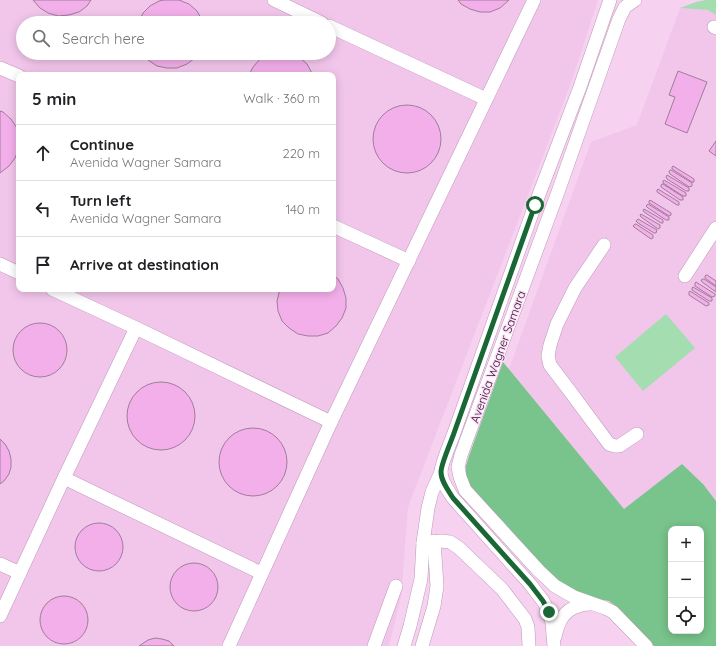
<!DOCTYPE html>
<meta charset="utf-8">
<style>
:root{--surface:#fff;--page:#f2f2f2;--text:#202124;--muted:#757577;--line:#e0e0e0}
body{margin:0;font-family:Quicksand,sans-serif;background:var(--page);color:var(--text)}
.controls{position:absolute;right:12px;bottom:12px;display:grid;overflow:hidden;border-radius:8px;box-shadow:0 2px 10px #0003}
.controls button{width:36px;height:36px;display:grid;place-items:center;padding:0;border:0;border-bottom:1px solid var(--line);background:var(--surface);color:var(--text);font:20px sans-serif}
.stop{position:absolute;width:12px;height:12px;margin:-9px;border:3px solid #1a6736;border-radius:50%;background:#fff}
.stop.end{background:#1a6736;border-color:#fff;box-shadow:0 1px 4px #0008}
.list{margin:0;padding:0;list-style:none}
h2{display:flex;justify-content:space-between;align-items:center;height:52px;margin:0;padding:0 16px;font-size:17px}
h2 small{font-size:13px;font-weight:400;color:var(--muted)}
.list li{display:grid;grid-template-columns:26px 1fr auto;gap:12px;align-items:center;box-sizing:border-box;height:56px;padding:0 16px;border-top:1px solid var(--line)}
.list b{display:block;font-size:15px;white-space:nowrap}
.list p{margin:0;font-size:13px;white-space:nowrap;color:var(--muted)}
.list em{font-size:13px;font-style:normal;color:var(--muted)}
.icon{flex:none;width:22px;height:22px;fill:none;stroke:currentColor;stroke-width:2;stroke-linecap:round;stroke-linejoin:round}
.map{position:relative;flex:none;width:716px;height:646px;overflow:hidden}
.search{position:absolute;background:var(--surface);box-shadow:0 2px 10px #0003;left:16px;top:16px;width:320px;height:44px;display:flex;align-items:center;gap:10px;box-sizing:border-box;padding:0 14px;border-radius:22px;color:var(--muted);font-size:15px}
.panel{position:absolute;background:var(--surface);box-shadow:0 2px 10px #0003;left:16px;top:72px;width:320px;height:220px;border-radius:8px}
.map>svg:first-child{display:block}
.built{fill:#f2c6eb;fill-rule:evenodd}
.green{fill:#a3ddb0}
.forest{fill:#79c38c;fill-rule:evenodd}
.building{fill:#f3afea;stroke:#9f7d9a}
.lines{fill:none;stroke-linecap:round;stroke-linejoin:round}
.minor-casing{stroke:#bd99b7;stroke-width:14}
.minor{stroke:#fff;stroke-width:13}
.route{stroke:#1a6736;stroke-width:5}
.labels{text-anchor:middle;stroke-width:3;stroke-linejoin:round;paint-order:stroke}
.street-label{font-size:12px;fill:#261924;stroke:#ffe0fa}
</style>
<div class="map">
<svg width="716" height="646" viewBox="0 0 716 646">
<rect width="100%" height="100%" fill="#f6d1f0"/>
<g class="built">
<path d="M0,0h598l-27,83 -163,424 -7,90 -12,49h-389zM23,23h306v30h-306zM19,75h314v214h-314z"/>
<path d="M680,8l28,2 8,5v486l-13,-17 -21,-20 -58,45 -115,-140 82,-227 46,-17z"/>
</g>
<g class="green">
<path d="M706,0h10v15l-8,-5 -28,-2 16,-6z"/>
<path d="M666,314l29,34 -52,43 -28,-34z"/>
</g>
<path class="forest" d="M503,362l121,147 58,-45 21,20 13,17v145h-62l-38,-40 -7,-5 -11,-2 -39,-14 -88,-96 -5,-12v-11l3,-10zM671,529h30v102h-30z"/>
<g class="building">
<path d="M33,0h58l-4,6 -8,6 -10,3 -11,1 -10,-3 -8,-5z"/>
<path d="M164,0h15l10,4 8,7 5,9 1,3h-65l5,-10 7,-7 9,-5z"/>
<path d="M458,0h51l-9,8 -10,4h-10l-10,-3 -9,-5z"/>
<path d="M142,53h57l-4,5 -8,6 -10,4h-10l-10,-2 -9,-6z"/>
<path d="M276,53h14l9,4 8,7 6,11h-64l4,-8 7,-8 9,-5z"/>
<path d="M678,71l29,11 -20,51 -22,-9 10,-27 -6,-2z"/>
<circle cx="407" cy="139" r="34"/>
<path d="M0,111l3,1 8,7 6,9 2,9v11l-4,10 -6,8 -9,7z"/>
<path d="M716,141v15l-7,-5z"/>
<path d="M673,166l21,13v3h-2l-20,-13v-2z"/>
<path d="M670,170h1l21,13v3l-3,1 -19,-13 -1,-2z"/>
<path d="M667,175l22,13v3h-3l-19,-12 -1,-2z"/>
<path d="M664,180l22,13v3h-3l-20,-13v-2z"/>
<path d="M662,184h1l20,13v3h-3l-19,-13v-2z"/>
<path d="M658,189l21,13v3h-2l-20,-13v-2z"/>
<path d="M650,200l21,13v2l-2,1 -20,-13v-2z"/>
<path d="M648,204l21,13v3h-3l-18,-12 -2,-2z"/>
<path d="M644,209l19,11v3h-2l-17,-11 -1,-2z"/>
<path d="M641,214l19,11v3l-2,1 -17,-12 -1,-2z"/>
<path d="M638,219l19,11 -1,3h-2l-16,-10 -2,-2z"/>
<path d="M635,224h1l17,11v3l-2,1 -17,-12 -1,-1z"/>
<path d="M333,275l5,4 5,9 3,10v10l-4,10 -6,8 -8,7 -10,3h-10l-10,-2 -9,-6 -7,-7 -4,-10 -1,-10 3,-12h53z"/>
<path d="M706,275h1l9,6v5l-11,-8v-2z"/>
<path d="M703,279h1l12,8v5l-14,-10 -1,-2z"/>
<path d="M696,282l19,12v2l-3,1 -17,-11v-3z"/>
<path d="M693,287l19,11v3h-3l-17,-11v-2z"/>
<path d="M690,291l19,12v2l-3,1 -17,-11v-3z"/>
<circle cx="40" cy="350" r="27"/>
<circle cx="161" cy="416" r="34"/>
<circle cx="253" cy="462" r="34"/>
<path d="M0,439l5,5 4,7 2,8v8l-2,7 -5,7 -4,3z"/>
<circle cx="99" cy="547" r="24"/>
<circle cx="194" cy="587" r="24"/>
<circle cx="64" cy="620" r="24"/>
<path d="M155,638l7,1 7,2 5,5h-35l9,-6z"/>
</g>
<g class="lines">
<defs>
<g id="minor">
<path d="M274,0l48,23"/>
<path d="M635,0l-10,7 -6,12 -61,173 -97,263 -3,12 2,10 5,13 74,81 16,15 19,11 31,11 8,4 33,34"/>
<path d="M329,26l157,73"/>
<path d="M714,27l2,1"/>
<path d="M0,68l19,8"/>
<path d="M333,226l76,35"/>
<path d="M604,245l-29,43 -18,36 -7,21 -2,11 2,9 22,29 37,50 6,2h4l18,-12"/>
<path d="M0,264l19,9"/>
<path d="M685,276l31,-48"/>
<path d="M52,289l84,39 195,94"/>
<path d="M64,478l197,95"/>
<path d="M423,543l18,-2 9,1 9,6 43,41 23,30 3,8 1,19"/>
<path d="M0,564l20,9"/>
<path d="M0,616l64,-138 72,-150"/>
<path d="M555,637c3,-14 8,-27 24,-31 4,-2 8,-2 12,-2"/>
<path d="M229,646l102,-224 203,-422"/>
<path d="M374,646l22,-60"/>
<path d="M404,646l6,-20 11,-47 2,-36 5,-35 4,-16 9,-20"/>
<path d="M422,646l12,-40 3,-20 -3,-45"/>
<path d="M554,646l-2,-23 -3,-11 -6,-11 -13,-17 -77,-86c-5,-8 -12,-16 -12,-26 0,-8 10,-30 13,-39l81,-228 45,-118 30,-87"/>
</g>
</defs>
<use href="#minor" class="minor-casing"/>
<use href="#minor" class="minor"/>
</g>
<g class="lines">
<path class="route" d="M535,205l-81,228c-3,9 -13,31 -13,39 0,9 7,18 12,26l77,86 13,17 6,11"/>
</g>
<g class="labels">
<g class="street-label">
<text transform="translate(498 357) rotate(-70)" y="4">Avenida Wagner Samara</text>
</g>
</g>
</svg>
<div class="controls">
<button>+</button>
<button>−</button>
<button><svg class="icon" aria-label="locate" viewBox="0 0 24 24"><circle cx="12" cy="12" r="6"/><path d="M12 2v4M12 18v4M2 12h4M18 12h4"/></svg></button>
</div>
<div class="stop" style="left:535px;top:205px"></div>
<div class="stop end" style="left:549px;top:612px"></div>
<div class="search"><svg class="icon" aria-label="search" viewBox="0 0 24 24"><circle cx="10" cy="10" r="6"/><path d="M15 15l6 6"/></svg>Search here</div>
<section class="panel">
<h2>5 min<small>Walk · 360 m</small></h2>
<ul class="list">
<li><svg class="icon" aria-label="ahead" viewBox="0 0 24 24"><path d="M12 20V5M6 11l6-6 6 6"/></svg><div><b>Continue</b><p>Avenida Wagner Samara</p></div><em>220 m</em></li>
<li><svg class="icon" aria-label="left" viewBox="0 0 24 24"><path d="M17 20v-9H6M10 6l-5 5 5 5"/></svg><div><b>Turn left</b><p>Avenida Wagner Samara</p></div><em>140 m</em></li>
<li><svg class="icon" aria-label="arrive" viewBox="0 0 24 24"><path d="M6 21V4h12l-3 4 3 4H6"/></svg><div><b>Arrive at destination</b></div></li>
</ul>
</section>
</div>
